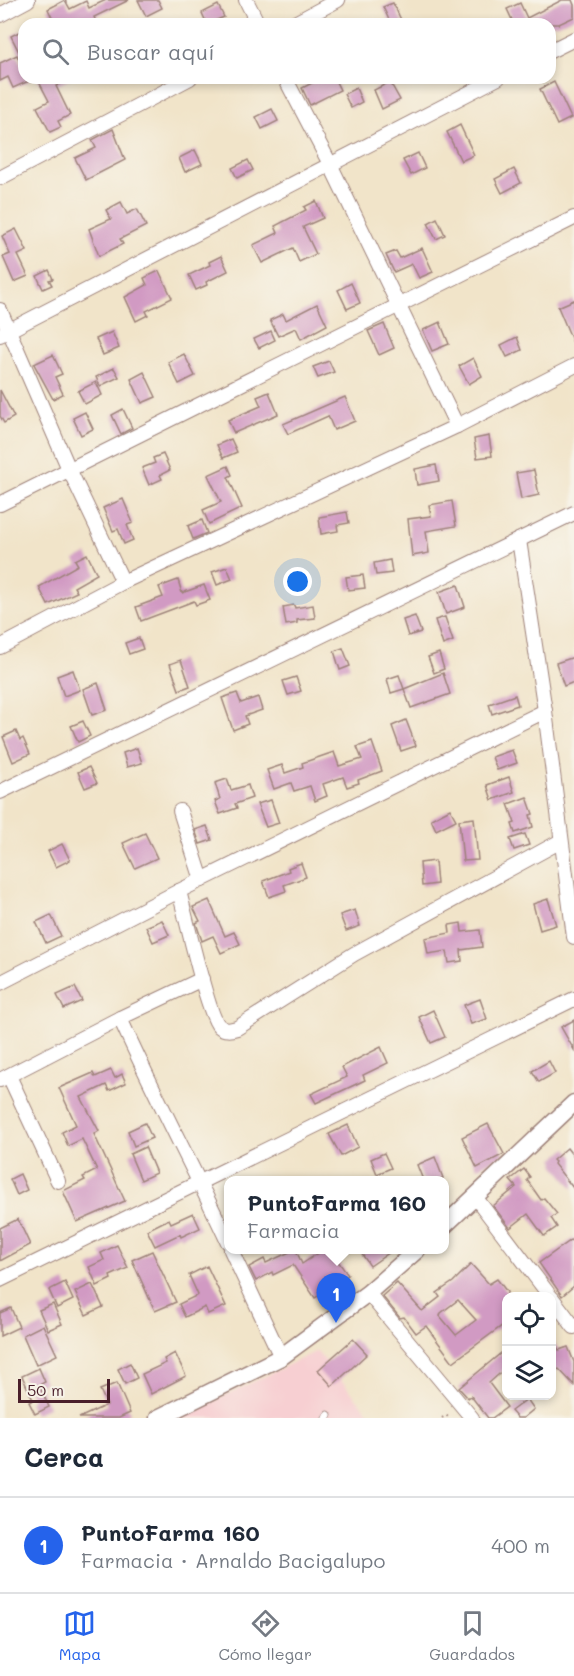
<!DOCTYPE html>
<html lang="es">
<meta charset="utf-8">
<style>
:root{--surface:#fff;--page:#f6f6f7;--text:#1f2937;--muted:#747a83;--line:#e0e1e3;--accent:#2563eb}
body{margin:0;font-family:Mali,sans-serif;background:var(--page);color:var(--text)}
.controls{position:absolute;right:18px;bottom:18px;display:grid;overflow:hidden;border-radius:12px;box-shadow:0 3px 9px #0003}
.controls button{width:54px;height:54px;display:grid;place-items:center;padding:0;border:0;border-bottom:2px solid var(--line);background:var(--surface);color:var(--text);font:30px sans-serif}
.scale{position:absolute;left:18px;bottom:15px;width:92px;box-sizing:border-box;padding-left:6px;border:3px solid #4a1f2b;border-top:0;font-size:16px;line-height:21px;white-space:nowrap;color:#4a1f2b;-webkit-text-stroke:4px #f7f3e8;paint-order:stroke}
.you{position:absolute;left:298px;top:582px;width:21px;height:21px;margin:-15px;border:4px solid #fff;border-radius:50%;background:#1a73e8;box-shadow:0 0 0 9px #1a73e833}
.badge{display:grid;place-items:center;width:39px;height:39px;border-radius:50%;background:var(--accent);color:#fff;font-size:20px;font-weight:700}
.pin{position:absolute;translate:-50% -50px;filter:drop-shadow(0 2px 3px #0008)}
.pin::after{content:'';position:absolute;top:32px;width:21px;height:18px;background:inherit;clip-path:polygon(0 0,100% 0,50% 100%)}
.popup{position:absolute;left:224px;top:1176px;width:225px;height:78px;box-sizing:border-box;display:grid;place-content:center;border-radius:12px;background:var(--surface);filter:drop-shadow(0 2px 4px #0005);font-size:20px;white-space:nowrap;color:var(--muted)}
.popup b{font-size:22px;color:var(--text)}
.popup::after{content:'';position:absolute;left:50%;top:100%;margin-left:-12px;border:12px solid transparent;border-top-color:var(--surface)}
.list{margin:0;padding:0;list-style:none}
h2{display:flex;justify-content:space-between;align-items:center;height:78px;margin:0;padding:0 24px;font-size:26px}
h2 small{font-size:20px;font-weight:400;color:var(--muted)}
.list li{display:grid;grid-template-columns:39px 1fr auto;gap:18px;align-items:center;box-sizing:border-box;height:96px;padding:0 24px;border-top:2px solid var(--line)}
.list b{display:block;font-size:22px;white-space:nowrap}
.list p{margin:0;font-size:20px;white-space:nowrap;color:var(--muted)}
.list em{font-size:20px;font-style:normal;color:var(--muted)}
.icon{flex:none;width:33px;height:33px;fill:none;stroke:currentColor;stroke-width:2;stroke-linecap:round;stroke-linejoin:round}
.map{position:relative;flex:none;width:574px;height:1418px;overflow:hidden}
.search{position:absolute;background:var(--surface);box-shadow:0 3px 9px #0003;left:18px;right:18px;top:18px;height:66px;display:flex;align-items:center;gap:15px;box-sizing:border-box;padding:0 21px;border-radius:18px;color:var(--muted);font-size:22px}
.sheet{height:174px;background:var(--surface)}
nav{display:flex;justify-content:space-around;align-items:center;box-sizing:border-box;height:84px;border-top:2px solid var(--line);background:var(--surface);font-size:16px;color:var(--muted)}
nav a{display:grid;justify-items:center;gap:3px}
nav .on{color:var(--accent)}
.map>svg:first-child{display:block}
.built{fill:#f7cfd2}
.building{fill:#d19ac3;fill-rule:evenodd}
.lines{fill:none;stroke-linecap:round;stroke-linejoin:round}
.service-casing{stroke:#9e827a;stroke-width:9}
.minor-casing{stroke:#9e827a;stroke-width:16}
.tertiary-casing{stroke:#9e827a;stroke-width:19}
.path{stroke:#9e827a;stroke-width:2;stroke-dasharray:1.5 4.5;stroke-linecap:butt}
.service{stroke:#fff;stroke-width:7}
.minor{stroke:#fff;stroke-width:14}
.tertiary{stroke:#fff;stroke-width:16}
</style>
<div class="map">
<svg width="574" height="1418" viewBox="0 0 574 1418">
<rect width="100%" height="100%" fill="#f7f3e8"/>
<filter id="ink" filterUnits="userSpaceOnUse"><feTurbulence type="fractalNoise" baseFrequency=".0167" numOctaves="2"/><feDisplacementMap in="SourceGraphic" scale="12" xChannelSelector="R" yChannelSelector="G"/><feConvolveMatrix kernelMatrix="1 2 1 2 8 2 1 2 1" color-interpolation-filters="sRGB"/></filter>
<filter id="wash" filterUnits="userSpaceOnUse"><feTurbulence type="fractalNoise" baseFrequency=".008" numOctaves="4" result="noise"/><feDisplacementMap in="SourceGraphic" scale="24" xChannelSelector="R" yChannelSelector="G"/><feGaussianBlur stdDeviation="1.35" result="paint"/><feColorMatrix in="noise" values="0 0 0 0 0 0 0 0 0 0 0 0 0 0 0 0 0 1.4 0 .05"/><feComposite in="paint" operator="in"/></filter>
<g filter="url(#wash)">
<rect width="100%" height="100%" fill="#f1e4c9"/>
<path class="built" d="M317,1351l56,67h-194z"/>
<g id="blocks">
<g class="building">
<path d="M65,0l5,9 16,-8 3,7 17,-8h23l-35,17 3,7h-42l-7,-15z"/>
<path d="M138,0h20l4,8 -16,8z"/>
<path d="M562,0h10l2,5v12l-15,7h-45l-7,-15 13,-6 7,15z"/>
<path d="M393,3l10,21h-12l-8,-17z"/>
<path d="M218,5l6,12 -17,7 -5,-11z"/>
<path d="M21,31l3,6v25l-13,-26z"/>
<path d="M17,55l7,16v7h3l2,3 -16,7 -5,-11 -8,4v-18z"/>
<path d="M37,78h35l-16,8 14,29 -12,6 3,6 -11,5 -13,-25 12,-6z"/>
<path d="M322,78h12l6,12 -30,15 -8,-17z"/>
<path d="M390,82l10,18 -18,9 -8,-19z"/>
<path d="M554,82l17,36 -14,7 -17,-36z"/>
<path d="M356,88l6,14 -11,6 -7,-14z"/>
<path d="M272,109l6,12 -16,8 -6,-12z"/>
<path d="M460,125l14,30 -13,6 -14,-29z"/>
<path d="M113,129l12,31 -39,20 -11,-22 21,-10 -4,-8z"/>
<path d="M195,150l7,14 -17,8 -6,-14z"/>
<path d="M418,153l7,15 -14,7 -8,-15z"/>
<path d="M248,160l5,10 -16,8 -5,-10z"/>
<path d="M514,169l7,14 -19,10 -7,-14z"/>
<path d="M316,201l7,17 -20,9 13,27 -17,8 -6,-14 -31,15 -9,-18 25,-12 -3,-7 31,-16 -2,-3z"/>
<path d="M121,202l6,12 10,-5 9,17 -26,13 3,5 -24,12 -10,-27 22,-10 -5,-9z"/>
<path d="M437,218l8,17 -9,4 -8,-16z"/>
<path d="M16,229l11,22 -9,4 10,21 -14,6 -11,-25 7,-3 -8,-18z"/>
<path d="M422,248l11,24 -14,6 -7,-14 -18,8 -8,-17 10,-4 4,7z"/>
<path d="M221,256l7,15 -22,11 1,3 -11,5 -7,-15 21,-10 -1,-3z"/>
<path d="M49,270l4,9 -4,1 3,5 -9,4 -6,-13z"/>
<path d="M159,271l13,27 -26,13 2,4 -12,6 -11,-24 22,-12 -3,-7z"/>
<path d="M351,283l9,20 -13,6 -9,-19z"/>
<path d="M574,300v45l-16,-38z"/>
<path d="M317,304l10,21 -26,14 -5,-11 -18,8 -8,-16 13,-6 3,6z"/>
<path d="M440,322l9,22 -17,7 -9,-21z"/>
<path d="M384,324l10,24 -15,7 -11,-24z"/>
<path d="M271,331l4,9 -16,8 -5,-9z"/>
<path d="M112,332l7,16 -16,7 -7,-16z"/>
<path d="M517,337l5,13 -15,7 -6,-12z"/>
<path d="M184,354l11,22 -16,8 -11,-22z"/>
<path d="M53,355l9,19 -7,3 8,17 -10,5 -19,-35z"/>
<path d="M473,358l9,18 -13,8 -10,-18z"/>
<path d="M329,361l5,11 -16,6 -5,-11z"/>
<path d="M114,368l5,9 -19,9 -4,-9z"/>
<path d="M144,372l12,25 -14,6 -11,-24z"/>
<path d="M96,382l6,13 -17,9 -7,-13z"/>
<path d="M0,390l14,27 -10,6 -4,-7z"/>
<path d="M269,392l9,22 -44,19 -6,-13 33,-14 -4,-9z"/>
<path d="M345,397l10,24 -21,9 -6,-14 -40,18 -5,-10z"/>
<path d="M123,409l9,19 -11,6 -9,-19z"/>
<path d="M85,412l8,17 -12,6 -8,-17z"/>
<path d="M489,436l3,20 -15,2 -3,-19z"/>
<path d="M231,439l6,13 -14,6 -6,-13z"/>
<path d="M163,454l7,16 -10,5 2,4 -13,6 -7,-17 13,-5 -2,-5z"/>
<path d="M436,465l3,16 -22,4 -2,-16z"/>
<path d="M228,466l4,9 -4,2 14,31 -33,16 -6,-14 18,-8 -13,-27z"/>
<path d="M534,470l5,25 -18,4 -5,-26z"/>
<path d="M123,499l10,24 -6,2 6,15 -9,4 -6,-15 -5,2 -10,-23z"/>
<path d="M452,501l4,25 -30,5 3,22 -17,3 -4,-37 23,-3 -2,-11z"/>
<path d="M347,512l2,11 -12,2 1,6 -17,3 -2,-17z"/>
<path d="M202,520l5,13 -14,6 -5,-13z"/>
<path d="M87,554l10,20 -23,13 3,5 -29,13 -9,-18 39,-22 -3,-5z"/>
<path d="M390,560l2,13 -16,2 -2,-12z"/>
<path d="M227,567l5,12 -15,6 -5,-13z"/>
<path d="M363,575l2,13 -17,2 -2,-13z"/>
<path d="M178,580l4,13 22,-8 6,15 -14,5 -2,-4 -53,20 -5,-14 27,-10 -4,-10z"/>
<path d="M458,585l7,22 -19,7 -7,-22z"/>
<path d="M294,605l1,3 18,-3 2,13 -18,2v3l-11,2 -3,-18z"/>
<path d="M415,616l6,16 -13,4 -5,-16z"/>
<path d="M445,617l8,24 -10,4 -8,-25z"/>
<path d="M139,638l4,11 -14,5 -4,-11z"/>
<path d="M343,648l7,18 -10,4 -6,-19z"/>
<path d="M439,653l5,16 -10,4 -6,-16z"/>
<path d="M574,657v25l-10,4 -8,-23z"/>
<path d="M181,660l9,26 -11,4 -9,-26z"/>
<path d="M73,670l7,20 -16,6 -7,-20z"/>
<path d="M443,673l7,21 -39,14 -7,-19z"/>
<path d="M399,675l5,14 -13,4 -4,-14z"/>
<path d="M296,677l5,14 -13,4 -5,-14z"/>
<path d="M98,683l9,27 -15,5 -9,-26z"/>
<path d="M237,693l4,10 17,-6 4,13 -17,6 3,8 -15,6 -11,-32z"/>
<path d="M515,695l3,10 -26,9 -3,-10z"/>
<path d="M406,720l10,26 -15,5 -9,-25z"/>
<path d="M83,721l7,15 -12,6 -7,-16z"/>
<path d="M16,731l4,9 3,-2 7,16 -17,8 -10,-25z"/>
<path d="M372,742l10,29 -24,9 1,3 -12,4 -4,-10 -20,7 4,12 -12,5 -5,-15 -16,5 -3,-8 -17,6 -7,-19 15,-5 3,8 18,-6 -1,-4 32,-11 5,14 23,-7 -5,-12z"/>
<path d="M137,748l5,15 -15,4 -4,-14z"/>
<path d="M512,750l5,13 -20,7 -5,-13z"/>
<path d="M89,767l8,16 -12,5 -7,-16z"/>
<path d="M509,777l5,15 -22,8 -5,-15z"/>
<path d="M227,779l4,11 17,-5 4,13 -17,6 2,4 -17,6 -5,-13 5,-2 -5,-16z"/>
<path d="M527,797l6,17 -3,1 3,12 -18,6 -3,-9 3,-1 -7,-19z"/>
<path d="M271,800l8,23 -13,4 -9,-23z"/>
<path d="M450,809l6,11 -20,10 -5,-11z"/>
<path d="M474,818l4,42 -15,1 -4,-41z"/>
<path d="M207,826l5,14 -12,4 -5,-14z"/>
<path d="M145,833l12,25 -22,10 -12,-25z"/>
<path d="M525,834l4,11 -15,5 -4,-11z"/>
<path d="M62,844l8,16 -14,7 -8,-16z"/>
<path d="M435,861l2,23 -15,2 -2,-23z"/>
<path d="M301,863l5,14 -22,8 2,6 -17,6 -6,-16 26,-10 -1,-3z"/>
<path d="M548,899l8,26 -16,5 -7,-26z"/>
<path d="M209,900l16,36 9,-4 6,12 -19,9 -8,-17 -11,5 -6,-18 4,-2 -7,-14z"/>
<path d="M355,910l5,16 -14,5 -6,-16z"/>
<path d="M51,915l10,21 -15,7 -10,-21z"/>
<path d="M162,920l7,15 -16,7 -7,-15z"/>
<path d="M461,923l1,9 18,-2 2,17 -21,3 1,11 -13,2 -2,-12 -19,3 -3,-16 25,-5 -1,-8z"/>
<path d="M75,987l7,14 -18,8 -7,-14z"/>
<path d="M480,999l7,20 -16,5 -7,-19z"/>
<path d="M433,1010l12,27 -14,6 -12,-26z"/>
<path d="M574,1020v30l-13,-23z"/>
<path d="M381,1047l7,16 -25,12 2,5 -49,23 -5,-9 36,-17 -5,-10z"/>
<path d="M549,1061l6,12 -16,9 -7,-11z"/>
<path d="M111,1070l4,8 7,-4 4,9 -17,8 -3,-6 -25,12 18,34 -5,3 31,67 -48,21 -14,-31 22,-11 -2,-3 14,-7 -15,-31 -14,7 -6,-14 14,-7 -17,-37 34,-15 2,4z"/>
<path d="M145,1123l7,15 -18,8 -6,-15z"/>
<path d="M488,1124l16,30 -27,14 -15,-31z"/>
<path d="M348,1125l10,22 -17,9 -12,-22z"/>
<path d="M145,1147l11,26 -15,7 -11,-26z"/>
<path d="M567,1148l7,9v32l-20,-25 1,-2 -2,-2z"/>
<path d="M384,1153l7,15 -14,6 -6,-15z"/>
<path d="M435,1157l8,21 -6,2h-14l-6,-15z"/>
<path d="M524,1169l6,8 -3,3 14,20 3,-2 13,16 -6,4 6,9 -13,9 -16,-22 -18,14 -17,-22 23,-19 -6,-7z"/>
<path d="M20,1174l7,16 -10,5 -7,-16z"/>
<path d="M193,1213l7,15 -19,9 -1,-3 -25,12 -8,-16 22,-11 2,4z"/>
<path d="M18,1219l12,26 -30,16v-33z"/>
<path d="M574,1238v48l-12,10 -23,-33z"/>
<path d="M117,1245l11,23 -18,8 1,3 -14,7 -8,-19 15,-7 -3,-7z"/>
<path d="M294,1250h2l6,14 21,-14h7l18,25 -33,23 -22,-33 -20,10 -1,-3 -16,9 -7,-14 15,-8 2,4z"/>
<path d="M359,1250h34l-23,16z"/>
<path d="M152,1251l24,51 -21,9 -23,-51z"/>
<path d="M471,1264l18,20 8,-5 10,13v30l-54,40 -27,-36 -10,7 -12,-16 -4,1 -18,-22 15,-13 25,28 18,-14 -3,-4 16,-11zM458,1300l18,20 -20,15 -16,-19 1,-3z"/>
<path d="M207,1266l19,40 -18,8 -3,-7 -20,10 -6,-13 19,-9 -9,-20z"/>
<path d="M65,1282l8,18 -16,8 -8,-18z"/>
<path d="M92,1284l11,23 -17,8 -11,-23z"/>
<path d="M53,1304l9,20 -14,6 -9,-20z"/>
<path d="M11,1308l8,19 -19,9v-23z"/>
<path d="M43,1325l14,30 -21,10 -13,-30z"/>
<path d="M353,1339l14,15 -35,32 -14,-16z"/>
<path d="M552,1340l7,10 9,-3 6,15v23l-15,-16 -7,2z"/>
<path d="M175,1353l11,23 -35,18 -9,-20 24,-11 -2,-4z"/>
<path d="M501,1353l6,6v8l-18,16 18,24 -15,11h-4l-17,-22 -3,2 -9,-10z"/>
<path d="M130,1363l7,15 -12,6 -7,-15z"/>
<path d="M39,1368l6,14 -6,3 10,22 -14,7 -6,-12 4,-2 -11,-24z"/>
<path d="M117,1383l13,30 -11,5h-40l28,-13 -7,-15z"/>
<path d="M527,1399l7,10 -11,9h-6l-6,-7z"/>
</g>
</g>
</g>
<g filter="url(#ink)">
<use href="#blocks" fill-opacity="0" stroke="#9e827a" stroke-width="1.5"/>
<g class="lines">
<defs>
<path id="service" d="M326,1418l2,-3"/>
<g id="minor">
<path d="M246,0l12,24"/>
<path d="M0,15l28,-15"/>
<path d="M293,24l45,-24"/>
<path d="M550,51l24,-12"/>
<path d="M285,78l45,86 127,262"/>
<path d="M0,178l190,-100"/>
<path d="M0,310l69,159 54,113"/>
<path d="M0,335l498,-257"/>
<path d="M0,504l574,-286"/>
<path d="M519,540l26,171 29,226"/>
<path d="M0,647l123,-65 334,-156 117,-60"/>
<path d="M0,792l574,-279"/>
<path d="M180,811l22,69"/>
<path d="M179,891c6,22 29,125 40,135 6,5 11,4 18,2l117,-74 207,-113"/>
<path d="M0,983l179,-92 366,-180"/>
<path d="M120,1018c34,76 73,149 108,224"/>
<path d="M9,1076l49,105"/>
<path d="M0,1080l120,-62 82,-39"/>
<path d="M476,1198l74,98"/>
<path d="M231,1250l50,107"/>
<path d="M0,1280l574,-281"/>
<path d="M368,1293l104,125"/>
<path d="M552,1298l22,29"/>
</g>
<g id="tertiary">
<path d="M444,1226l130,-123"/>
<path d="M158,1418l123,-61 87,-64 49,-43"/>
</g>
</defs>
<use href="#service" class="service-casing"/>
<use href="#minor" class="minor-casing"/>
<use href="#tertiary" class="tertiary-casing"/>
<path class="path" d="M442,1418l4,-3 3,3"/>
<use href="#service" class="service"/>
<use href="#minor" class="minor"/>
<use href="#tertiary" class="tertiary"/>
</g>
</g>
</svg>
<div class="controls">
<button><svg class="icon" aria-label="locate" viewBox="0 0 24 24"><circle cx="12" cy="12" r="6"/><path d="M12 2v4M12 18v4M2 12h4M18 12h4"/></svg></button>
<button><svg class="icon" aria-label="layers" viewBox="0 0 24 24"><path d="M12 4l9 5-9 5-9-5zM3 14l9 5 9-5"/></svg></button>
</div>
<div class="scale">50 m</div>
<div class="you"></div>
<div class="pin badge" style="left:336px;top:1323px">1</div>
<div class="popup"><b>PuntoFarma 160</b>Farmacia</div>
<div class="search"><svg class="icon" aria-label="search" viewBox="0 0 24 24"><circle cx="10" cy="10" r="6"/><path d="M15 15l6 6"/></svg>Buscar aquí</div>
</div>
<section class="sheet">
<h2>Cerca<small></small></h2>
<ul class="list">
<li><span class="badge">1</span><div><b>PuntoFarma 160</b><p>Farmacia · Arnaldo Bacigalupo</p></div><em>400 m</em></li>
</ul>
</section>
<nav>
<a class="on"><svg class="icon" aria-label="map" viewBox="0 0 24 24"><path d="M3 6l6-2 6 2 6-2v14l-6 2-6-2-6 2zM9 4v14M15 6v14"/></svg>Mapa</a>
<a><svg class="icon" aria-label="directions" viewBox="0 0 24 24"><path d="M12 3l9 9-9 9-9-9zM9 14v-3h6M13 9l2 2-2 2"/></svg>Cómo llegar</a>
<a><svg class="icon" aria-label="saved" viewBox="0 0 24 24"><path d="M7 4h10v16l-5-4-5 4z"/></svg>Guardados</a>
</nav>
